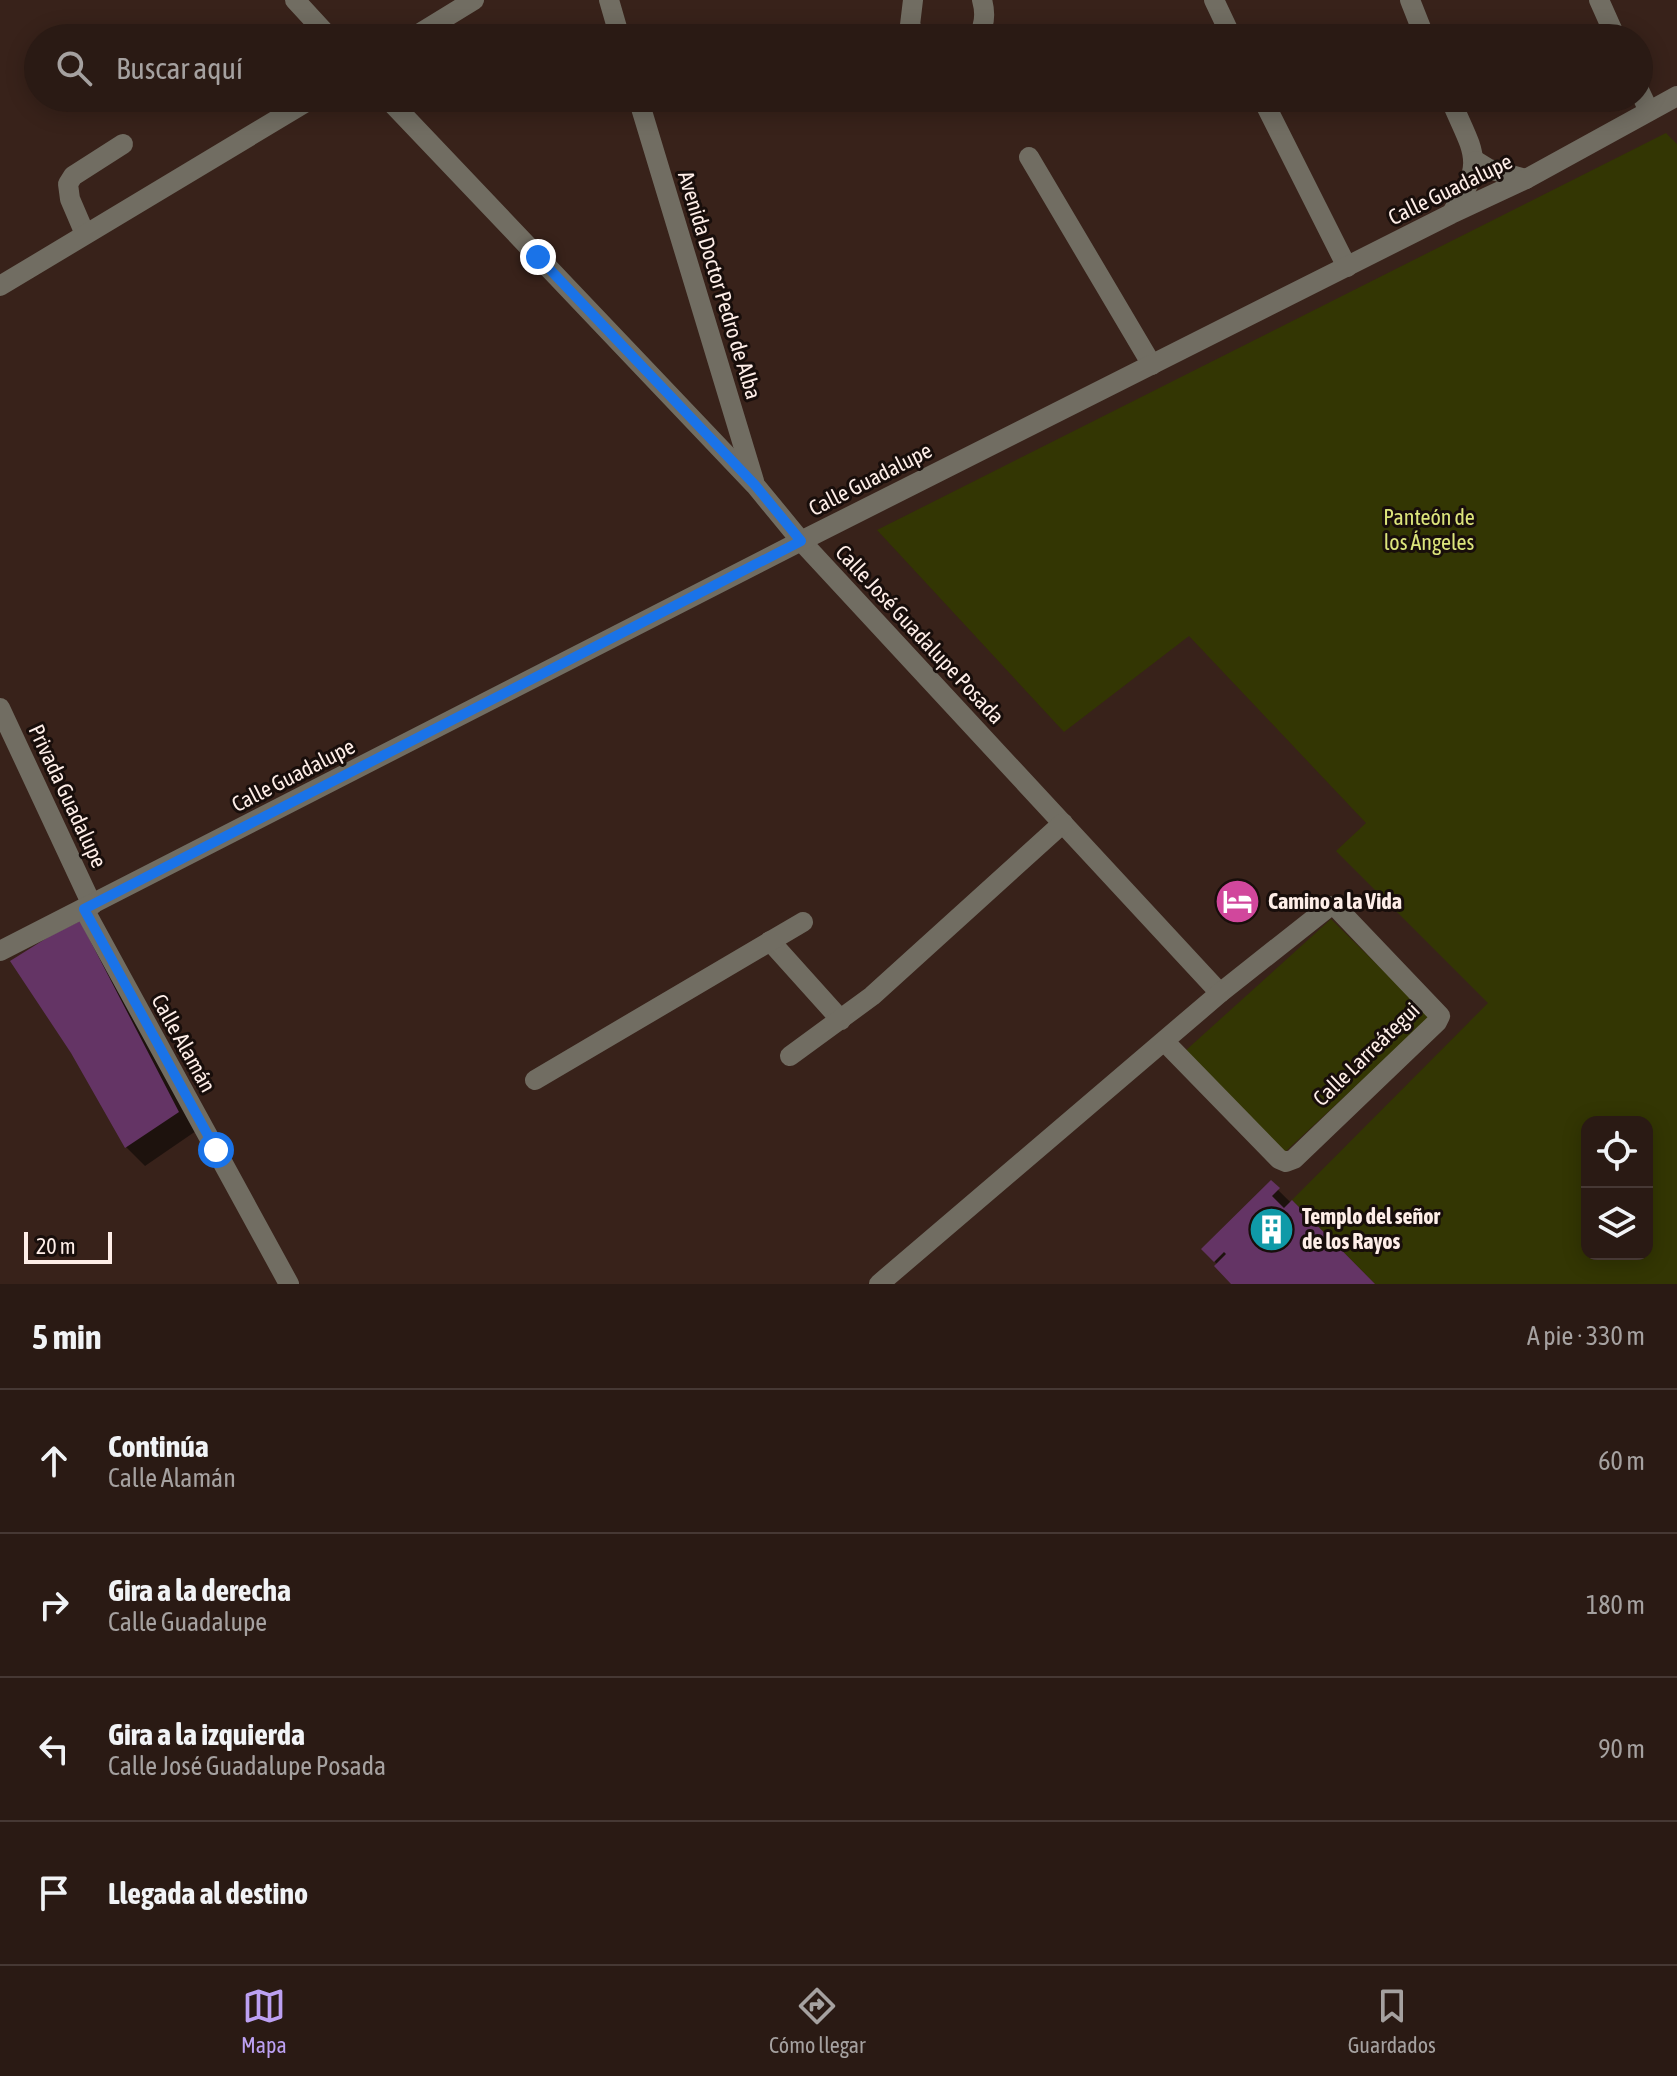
<!DOCTYPE html>
<html lang="es">
<meta charset="utf-8">
<style>
:root{--surface:#2a1a14;--page:#32231d;--text:#f1f3f6;--muted:#a5a1a0;--line:#463834;--accent:#bca0f2}
body{margin:0;font-family:"Asap Condensed",sans-serif;background:var(--page);color:var(--text)}
.controls{position:absolute;right:24px;bottom:24px;display:grid;overflow:hidden;border-radius:16px;box-shadow:0 4px 20px #0003}
.controls button{width:72px;height:72px;display:grid;place-items:center;padding:0;border:0;border-bottom:2px solid var(--line);background:var(--surface);color:var(--text);font:40px sans-serif}
.scale{position:absolute;left:24px;bottom:20px;width:88px;box-sizing:border-box;padding-left:8px;border:4px solid #feeee8;border-top:0;font-size:22px;line-height:28px;white-space:nowrap;color:#feeee8;-webkit-text-stroke:6px #180e0b;paint-order:stroke}
.stop{position:absolute;width:24px;height:24px;margin:-18px;border:6px solid #1a73e8;border-radius:50%;background:#fff}
.stop.end{background:#1a73e8;border-color:#fff;box-shadow:0 2px 8px #0008}
.list{margin:0;padding:0;list-style:none}
h2{display:flex;justify-content:space-between;align-items:center;height:104px;margin:0;padding:0 32px;font-size:34px}
h2 small{font-size:26px;font-weight:400;color:var(--muted)}
.list li{display:grid;grid-template-columns:52px 1fr auto;gap:24px;align-items:center;box-sizing:border-box;height:144px;padding:0 32px;border-top:2px solid var(--line)}
.list b{display:block;font-size:30px;white-space:nowrap}
.list p{margin:0;font-size:26px;white-space:nowrap;color:var(--muted)}
.list em{font-size:26px;font-style:normal;color:var(--muted)}
.icon{flex:none;width:44px;height:44px;fill:none;stroke:currentColor;stroke-width:2;stroke-linecap:round;stroke-linejoin:round}
.map{position:relative;flex:none;width:1677px;height:1284px;overflow:hidden}
.search{position:absolute;background:var(--surface);box-shadow:0 4px 20px #0003;left:24px;right:24px;top:24px;height:88px;display:flex;align-items:center;gap:20px;box-sizing:border-box;padding:0 28px;border-radius:44px;color:var(--muted);font-size:30px}
.sheet{height:680px;background:var(--surface)}
nav{display:flex;justify-content:space-around;align-items:center;box-sizing:border-box;height:112px;border-top:2px solid var(--line);background:var(--surface);font-size:22px;color:var(--muted)}
nav a{display:grid;justify-items:center;gap:4px}
nav .on{color:var(--accent)}
.map>svg:first-child{display:block}
.green{fill:#333603;fill-rule:evenodd}
.shadow{fill:#0007}
.building{fill:#643465}
.lines{fill:none;stroke-linecap:round;stroke-linejoin:round}
.minor{stroke:#716d62;stroke-width:20}
.route{stroke:#1a73e8;stroke-width:10}
.labels{text-anchor:middle;stroke-width:6;stroke-linejoin:round;paint-order:stroke}
.street-label{font-size:22px;fill:#feeee8;stroke:#180e0b}
.park-label{font-size:22px;fill:#dce47b;stroke:#180e0b}
.poi-label{font-size:22px;font-weight:bold;fill:#feeee8;stroke:#180e0b;text-anchor:start}
</style>
<div class="map">
<svg width="1677" height="1284" viewBox="0 0 1677 1284">
<rect width="100%" height="100%" fill="#38221a"/>
<g class="green">
<path d="M1666,133l11,11v1140h-302l-83,-84 196,-197 -152,-152 30,-28 -177,-187 -125,96 -187,-202zM1587,1122h60v132h-60z"/>
<path d="M1331,919l99,98 -145,135 -101,-100z"/>
</g>
<g class="shadow">
<path d="M98,942l98,189 -51,35 -19,-19 -53,-95 -61,-90z"/>
<path d="M1271,1183l102,101h-139l-30,-35z"/>
</g>
<g class="building">
<path d="M80,921l99,191 -54,36 -54,-95 -61,-92 40,-25z"/>
<path d="M1271,1180l9,8 -8,8 12,12 8,-8 83,84h-144l-17,-18 12,-12 -2,-2 -10,10 -13,-13z"/>
</g>
<g class="lines">
<g class="minor">
<path d="M295,0l35,38"/>
<path d="M609,0l11,38"/>
<path d="M913,0l-3,25 7,13"/>
<path d="M1214,0l18,38"/>
<path d="M1410,0l15,38"/>
<path d="M1599,0l17,38"/>
<path d="M412,38l62,-38"/>
<path d="M977,38c8,-12 9,-24 5,-38"/>
<path d="M1639,90l10,21"/>
<path d="M387,98l368,387 46,56 419,452"/>
<path d="M638,98l116,383"/>
<path d="M1262,98l85,169"/>
<path d="M1450,98c21,52 38,62 3,113"/>
<path d="M1029,157l123,208"/>
<path d="M1476,161l13,8 37,10"/>
<path d="M85,234l-15,-35 -2,-15 5,-8 50,-32"/>
<path d="M0,286l313,-188"/>
<path d="M0,708l92,197"/>
<path d="M84,909l205,375"/>
<path d="M770,941l71,79"/>
<path d="M0,951l801,-410 650,-327 75,-35 151,-83"/>
<path d="M790,1056l82,-60 191,-173"/>
<path d="M535,1080l268,-158"/>
<path d="M879,1284l341,-291 110,-87 6,1 104,109 -3,6 -143,137 -8,3 -7,-3 -115,-118"/>
</g>
</g>
<g class="lines">
<path class="route" d="M216,1150l-132,-241 717,-368 -46,-56 -217,-228"/>
</g>
<defs>
<symbol id="hotel-disc" viewBox="-11 -11 22 22"><circle r="9.5" fill="#d1479c" stroke="#180e0b"/><path d="M-6-4.5h1.5V1H6V5H4.5V3h-9V5H-6ZM-4 0a1.8 1.8 0 1 1 3.6 0ZM.5 0V-2.5h3Q6-2.5 6 0Z" fill="#fff"/></symbol>
<symbol id="building-disc" viewBox="-11 -11 22 22"><circle r="9.5" fill="#0f9aa8" stroke="#180e0b"/><path d="M-4-6H4V6H1V3H-1V6H-4ZM-2.5-4.3h1.7v1.8h-1.7ZM.8-4.3h1.7v1.8H.8ZM-2.5-1h1.7V.8h-1.7ZM.8-1h1.7V.8H.8Z" fill="#fff"/></symbol>
</defs>
<g fill-rule="evenodd">
<use href="#hotel-disc" x="1212" y="876" width="51" height="51"/>
<use href="#building-disc" x="1246" y="1204" width="51" height="51"/>
</g>
<g class="labels">
<g class="street-label">
<text transform="translate(1450 189) rotate(-26)" y="8">Calle Guadalupe</text>
<text transform="translate(720 285) rotate(73)" y="8">Avenida Doctor Pedro de Alba</text>
<text transform="translate(870 479) rotate(-27)" y="8">Calle Guadalupe</text>
<text transform="translate(920 634) rotate(47)" y="8">Calle José Guadalupe Posada</text>
<text transform="translate(293 775) rotate(-27)" y="8">Calle Guadalupe</text>
<text transform="translate(68 796) rotate(65)" y="8">Privada Guadalupe</text>
<text transform="translate(184 1043) rotate(61)" y="8">Calle Alamán</text>
<text transform="translate(1366 1054) rotate(-44)" y="8">Calle Larreátegui</text>
</g>
<g class="park-label">
<text x="1429" y="525">Panteón de<tspan x="1429" dy="25">los Ángeles</tspan></text>
</g>
<g class="poi-label">
<text x="1268" y="909">Camino a la Vida</text>
<text x="1302" y="1224">Templo del señor<tspan x="1302" dy="25">de los Rayos</tspan></text>
</g>
</g>
</svg>
<div class="controls">
<button><svg class="icon" aria-label="locate" viewBox="0 0 24 24"><circle cx="12" cy="12" r="6"/><path d="M12 2v4M12 18v4M2 12h4M18 12h4"/></svg></button>
<button><svg class="icon" aria-label="layers" viewBox="0 0 24 24"><path d="M12 4l9 5-9 5-9-5zM3 14l9 5 9-5"/></svg></button>
</div>
<div class="scale">20 m</div>
<div class="stop" style="left:216px;top:1150px"></div>
<div class="stop end" style="left:538px;top:257px"></div>
<div class="search"><svg class="icon" aria-label="search" viewBox="0 0 24 24"><circle cx="10" cy="10" r="6"/><path d="M15 15l6 6"/></svg>Buscar aquí</div>
</div>
<section class="sheet">
<h2>5 min<small>A pie · 330 m</small></h2>
<ul class="list">
<li><svg class="icon" aria-label="ahead" viewBox="0 0 24 24"><path d="M12 20V5M6 11l6-6 6 6"/></svg><div><b>Continúa</b><p>Calle Alamán</p></div><em>60 m</em></li>
<li><svg class="icon" aria-label="right" viewBox="0 0 24 24"><path d="M7 20v-9h11M14 6l5 5-5 5"/></svg><div><b>Gira a la derecha</b><p>Calle Guadalupe</p></div><em>180 m</em></li>
<li><svg class="icon" aria-label="left" viewBox="0 0 24 24"><path d="M17 20v-9H6M10 6l-5 5 5 5"/></svg><div><b>Gira a la izquierda</b><p>Calle José Guadalupe Posada</p></div><em>90 m</em></li>
<li><svg class="icon" aria-label="arrive" viewBox="0 0 24 24"><path d="M6 21V4h12l-3 4 3 4H6"/></svg><div><b>Llegada al destino</b></div></li>
</ul>
</section>
<nav>
<a class="on"><svg class="icon" aria-label="map" viewBox="0 0 24 24"><path d="M3 6l6-2 6 2 6-2v14l-6 2-6-2-6 2zM9 4v14M15 6v14"/></svg>Mapa</a>
<a><svg class="icon" aria-label="directions" viewBox="0 0 24 24"><path d="M12 3l9 9-9 9-9-9zM9 14v-3h6M13 9l2 2-2 2"/></svg>Cómo llegar</a>
<a><svg class="icon" aria-label="saved" viewBox="0 0 24 24"><path d="M7 4h10v16l-5-4-5 4z"/></svg>Guardados</a>
</nav>
